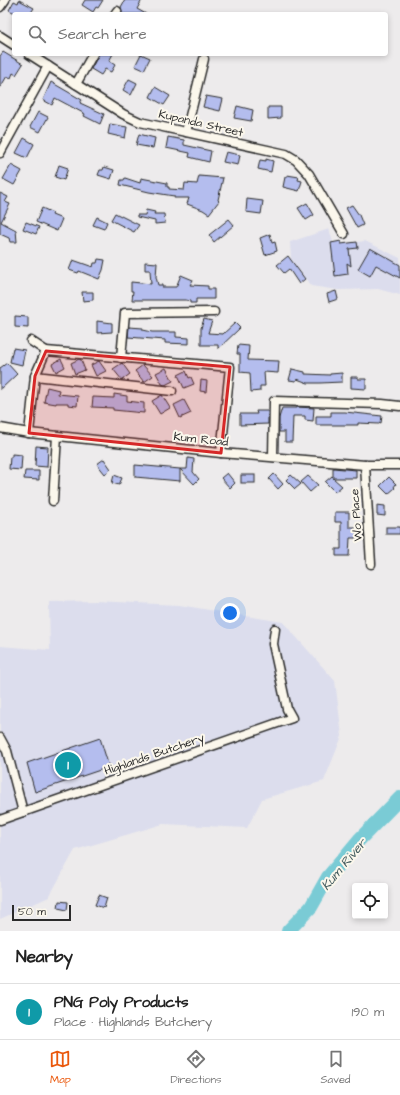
<!DOCTYPE html>
<meta charset="utf-8">
<style>
:root{--surface:#fff;--page:#f6f6f6;--text:#222;--muted:#767676;--line:#e0e0e0;--accent:#ea580c}
body{margin:0;font-family:"Architects Daughter",sans-serif;background:var(--page);color:var(--text)}
.controls{position:absolute;right:12px;bottom:12px;display:grid;overflow:hidden;border-radius:4px;box-shadow:0 2px 6px #0003}
.controls button{width:36px;height:36px;display:grid;place-items:center;padding:0;border:0;border-bottom:1px solid var(--line);background:var(--surface);color:var(--text);font:20px sans-serif}
.scale{position:absolute;left:12px;bottom:10px;width:59px;box-sizing:border-box;padding-left:4px;border:2px solid #2b2b2b;border-top:0;font-size:11px;line-height:14px;white-space:nowrap;color:#2b2b2b;-webkit-text-stroke:3px #fbf7ec;paint-order:stroke}
.you{position:absolute;left:230px;top:613px;width:14px;height:14px;margin:-10px;border:3px solid #fff;border-radius:50%;background:#1a73e8;box-shadow:0 0 0 6px #1a73e833}
.badge{display:grid;place-items:center;width:26px;height:26px;border-radius:50%;background:var(--accent);color:#fff;font-size:13px;font-weight:700}
.pin{position:absolute;translate:-50% -50%;border:2px solid #fff;box-shadow:0 1px 4px #0006}
.list{margin:0;padding:0;list-style:none}
h2{display:flex;justify-content:space-between;align-items:center;height:52px;margin:0;padding:0 16px;font-size:17px}
h2 small{font-size:13px;font-weight:400;color:var(--muted)}
.list li{display:grid;grid-template-columns:26px 1fr auto;gap:12px;align-items:center;box-sizing:border-box;height:56px;padding:0 16px;border-top:1px solid var(--line)}
.list b{display:block;font-size:15px;white-space:nowrap}
.list p{margin:0;font-size:13px;white-space:nowrap;color:var(--muted)}
.list em{font-size:13px;font-style:normal;color:var(--muted)}
.icon{flex:none;width:22px;height:22px;fill:none;stroke:currentColor;stroke-width:2;stroke-linecap:round;stroke-linejoin:round}
.map{position:relative;flex:none;width:400px;height:931px;overflow:hidden}
.search{position:absolute;background:var(--surface);box-shadow:0 2px 6px #0003;left:12px;right:12px;top:12px;height:44px;display:flex;align-items:center;gap:10px;box-sizing:border-box;padding:0 14px;border-radius:4px;color:var(--muted);font-size:15px}
.sheet{height:108px;background:var(--surface)}
nav{display:flex;justify-content:space-around;align-items:center;box-sizing:border-box;height:56px;border-top:1px solid var(--line);background:var(--surface);font-size:11px;color:var(--muted)}
nav a{display:grid;justify-items:center;gap:2px}
nav .on{color:var(--accent)}
.map>svg:first-child{display:block}
.built{fill:#dcdded}
.lines{fill:none;stroke-linecap:round;stroke-linejoin:round}
.river{stroke:#7acbd5;stroke-width:14}
.building{fill:#b4bdee;stroke:#2b2b2b}
.minor-casing{stroke:#2b2b2b;stroke-width:11}
.minor{stroke:#fbf7ec;stroke-width:8}
.marked{fill:#d62828;fill-opacity:0.2;stroke:#d62828;stroke-width:3;stroke-linejoin:round}
.labels{text-anchor:middle;stroke-width:4;stroke-linejoin:round;paint-order:stroke}
.street-label{font-size:12px;fill:#2b2b2b;stroke:#fbf7ec}
.water-label{font-size:13px;font-style:italic;fill:#435b5e;stroke:#fbf7ec}
</style>
<div class="map">
<svg width="400" height="931" viewBox="0 0 400 931">
<rect width="100%" height="100%" fill="#edebec"/>
<filter id="ink" filterUnits="userSpaceOnUse"><feTurbulence type="fractalNoise" baseFrequency=".025" numOctaves="2"/><feDisplacementMap in="SourceGraphic" scale="8" xChannelSelector="R" yChannelSelector="G"/><feConvolveMatrix kernelMatrix="1 2 1 2 8 2 1 2 1" color-interpolation-filters="sRGB"/></filter>
<g filter="url(#ink)">
<g class="built">
<path d="M329,229l5,16 31,-4 35,17v37l-22,-6 -40,1 -27,-4 -20,-27 -1,-17z"/>
<path d="M95,601l84,4 104,17 52,59 7,55 -18,45 -62,18 -15,29 -84,-4 -88,26 -26,47 -49,22v-273l50,4 -1,-48z"/>
</g>
<g class="lines">
<path class="river" d="M288,931l23,-24 17,-30 31,-37 41,-42"/>
</g>
<g class="building">
<path d="M19,0l15,8 -4,6h-13l-8,-4 5,-9 4,2z"/>
<path d="M85,0h18l-5,8 -2,-1 -3,5 -11,-7z"/>
<path d="M125,0h17l-5,9 9,5h-24v-3l-1,-4z"/>
<path d="M3,52l20,12 -7,11 -3,-2 -2,5 -4,-2 -7,12v-32z"/>
<path d="M99,54h14l-4,7 6,4 -4,7 -6,-3 -4,6 -10,-6z"/>
<path d="M141,54l9,4 -6,12 -9,-4z"/>
<path d="M129,79l8,4 -6,12 -8,-5z"/>
<path d="M51,82l31,18 -2,3 24,11 -4,10 -16,-8 1,-2 -30,-16 -3,7 -9,-5z"/>
<path d="M155,87l15,9 -6,9 -14,-8z"/>
<path d="M206,96l17,3 -3,12 -17,-4z"/>
<path d="M237,106l16,4 -2,11 -17,-3z"/>
<path d="M268,107h13v11l-13,1z"/>
<path d="M38,112l10,5 -8,15 -10,-5z"/>
<path d="M110,124l17,3 -2,11 -17,-4z"/>
<path d="M139,134l16,4 -2,10 -17,-3z"/>
<path d="M168,137l16,3v5l27,6 -2,11 -20,-5 1,-4 -24,-5z"/>
<path d="M24,138l10,6 -7,14 -11,-5z"/>
<path d="M226,152l14,3 -2,10 -15,-3z"/>
<path d="M266,159l7,2 -2,11 -13,-3 2,-9 6,1z"/>
<path d="M11,165l11,6 -8,14 -11,-6z"/>
<path d="M59,165l9,3 -4,12 -9,-3z"/>
<path d="M104,167l10,3 -3,9 -13,-4 2,-5h3z"/>
<path d="M287,175l12,2 -1,3 4,1 -3,10 -16,-4 2,-10h2z"/>
<path d="M199,176l24,2 -5,22 1,1 -10,13 -6,-4 -16,-6 2,-6h-15v-2l-25,-4 -29,-7 1,-5h3l1,-2 15,5 1,-5 26,5v4h2v2l15,1 1,-7 12,1z"/>
<path d="M0,193l8,4 -3,5 5,2 -9,18 15,8 1,12h-7l-1,-4 -9,-4z"/>
<path d="M247,199l16,2 -2,13 -15,-2z"/>
<path d="M307,203l7,12 -8,5 -8,-12z"/>
<path d="M352,205l7,10 4,10 -6,3 -11,-20z"/>
<path d="M42,208l11,5 -1,2 10,4 -5,12 -21,-9z"/>
<path d="M146,210l9,2 -1,2h10l1,9 -10,1v-3l-18,-4v-2h8z"/>
<path d="M115,213l24,12 -5,7 -23,-12z"/>
<path d="M97,217l10,5 -3,7 -11,-4z"/>
<path d="M229,219l5,6 -20,17 -5,-7z"/>
<path d="M26,222l13,5 -3,7 -13,-5z"/>
<path d="M270,234l2,9 3,-1 2,9 -12,4 -5,-17z"/>
<path d="M341,241v3l16,-2 1,6 -9,1 2,17 -4,-3 1,11 -13,2 -4,-33z"/>
<path d="M370,248l30,17v13l-24,-13 -6,11 -12,-7z"/>
<path d="M288,256l17,23 -6,5 -10,-15 -5,4 -7,-8z"/>
<path d="M98,259l7,1 -2,10 -4,9 -20,-8 -1,2 -9,-3 4,-10 20,7 1,-4h3z"/>
<path d="M145,262l12,1 -1,14 2,8h4v2h14l5,-12 12,5 -3,5 18,1v3h6v10h-18v4h-6v-2l-4,-1h-54l1,-9h-2v-9l20,2 -1,-14h-5z"/>
<path d="M336,291l2,8 -9,3 -2,-8z"/>
<path d="M82,292h11v8l-10,1z"/>
<path d="M15,316l13,1v11l-13,-1z"/>
<path d="M204,319l8,2 -4,12 15,1 12,-11 5,5 -22,21v-4h-17v-17z"/>
<path d="M97,321l15,2v9l-15,1z"/>
<path d="M129,327l14,1v2l9,2h24v5l13,1v6l-24,-1v-3l-37,-3z"/>
<path d="M238,345l11,1 -1,14 31,1 -1,12 -14,-1 1,14h-5v5l-9,1 -1,-19 -10,-1v-18h-3z"/>
<path d="M13,348l12,2 -3,15 -12,-3z"/>
<path d="M61,359l4,8 -9,5 -4,-8z"/>
<path d="M79,359l2,1 4,10 -10,4 -4,-11z"/>
<path d="M99,361l7,10 -10,5 -5,-11z"/>
<path d="M7,363l10,11 -17,16v-22z"/>
<path d="M122,363l8,11 -8,6 -9,-11z"/>
<path d="M143,365l10,11 -9,6 -9,-11z"/>
<path d="M166,368l7,13 -8,4 -3,-1 -6,-11z"/>
<path d="M292,369l13,3v2l25,1v-1l12,-1v9l-22,1h-12l-11,-4 -1,2 -7,-1z"/>
<path d="M186,371l3,7 2,-1 3,7 -10,4 -6,-13z"/>
<path d="M351,377h7v2h8v10l-15,-1z"/>
<path d="M201,380l6,1 -1,11 -6,-1z"/>
<path d="M47,387l12,3 -1,4 20,2 -1,10 -9,-1v-2h-12v1l-12,-2z"/>
<path d="M114,394l13,2v5l17,2v10l-31,-3v-2l-21,-1 1,-10 21,1z"/>
<path d="M162,395l8,13 -10,6 -8,-13z"/>
<path d="M184,400l7,13 -11,5 -6,-13z"/>
<path d="M297,407l17,1 -1,13 -8,-1v-4h-12l-1,26h-7v-10h-6v-14l3,-10h15z"/>
<path d="M256,411h12v13l-28,1v-11h17z"/>
<path d="M331,412h14l37,4 -1,7 -2,-1v2l-21,-1v2h-42v-9h15z"/>
<path d="M36,446l12,1 -1,20 -12,-1z"/>
<path d="M12,454l10,1 -1,15 -12,-1 1,-12h2z"/>
<path d="M188,458l6,1 -1,13 6,7 -5,5 -14,-15h7z"/>
<path d="M104,459l7,10 -6,5 -8,-10z"/>
<path d="M135,465l45,4v12l-45,-4z"/>
<path d="M333,468l23,2v8h-23l9,8 -7,6 -10,-10 7,-6 1,1z"/>
<path d="M25,471h14v9l-15,-1z"/>
<path d="M227,473l8,10 -5,5 -9,-10z"/>
<path d="M274,474l9,10 -5,5 -9,-10z"/>
<path d="M114,475l8,3 -3,7 -7,-2z"/>
<rect x="241" y="475" width="14" height="8"/>
<path d="M291,475l10,9 -6,5 -9,-9z"/>
<path d="M308,476l10,9 -8,7 -9,-10z"/>
<path d="M389,477l7,7 -2,3 1,1 -7,6 -8,-8z"/>
<path d="M377,505l8,1v10l-8,-1z"/>
<path d="M335,512h14v15h6v4h2v7h-7l-1,18h-13v-7h5v-27h-6z"/>
<rect x="386" y="527" width="14" height="7"/>
<path d="M100,738l9,29 -74,25 -8,-29z"/>
<path d="M99,895l8,3 -3,10 -9,-3z"/>
<path d="M59,901l9,1 -1,8 -9,-2z"/>
</g>
<g class="lines">
<defs>
<g id="minor">
<path d="M0,7l5,-7"/>
<path d="M115,14l2,-3"/>
<path d="M0,36l14,9"/>
<path d="M29,54l94,60 17,8 146,32 10,6 13,14 35,60"/>
<path d="M76,84l17,-30"/>
<path d="M186,132l18,-73"/>
<path d="M0,153l48,-87"/>
<path d="M31,341l15,10"/>
<path d="M121,358l4,-45 89,-1"/>
<path d="M35,376l137,15"/>
<path d="M0,428l29,5 192,20 144,12h35"/>
<path d="M29,433l6,-57 11,-25 184,16 -9,86"/>
<path d="M273,457l1,-56 108,3 18,2"/>
<path d="M365,465l6,99"/>
<path d="M53,501l4,-65"/>
<path d="M0,738l7,13 16,61"/>
<path d="M0,820l292,-102 -5,-9 -14,-65 2,-15"/>
</g>
</defs>
<use href="#minor" class="minor-casing"/>
<use href="#minor" class="minor"/>
</g>
</g>
<path class="marked" d="M46,351l184,16 -9,86 -192,-20 6,-57z"/>
<g class="labels">
<g class="street-label">
<text transform="translate(201 123) rotate(13)" y="4">Kupanda Street</text>
<text transform="translate(201 439) rotate(6)" y="4">Kum Road</text>
<text transform="translate(356 515) rotate(-94)" y="4">Wo Place</text>
<text transform="translate(154 754) rotate(-19)" y="4">Highlands Butchery</text>
</g>
<g class="water-label">
<text transform="translate(343 864) rotate(-50)" y="5">Kum River</text>
</g>
</g>
</svg>
<div class="controls">
<button><svg class="icon" aria-label="locate" viewBox="0 0 24 24"><circle cx="12" cy="12" r="6"/><path d="M12 2v4M12 18v4M2 12h4M18 12h4"/></svg></button>
</div>
<div class="scale">50 m</div>
<div class="you"></div>
<div class="pin badge" style="left:68px;top:765px;background:#0f9aa8">1</div>
<div class="search"><svg class="icon" aria-label="search" viewBox="0 0 24 24"><circle cx="10" cy="10" r="6"/><path d="M15 15l6 6"/></svg>Search here</div>
</div>
<section class="sheet">
<h2>Nearby<small></small></h2>
<ul class="list">
<li><span class="badge" style="background:#0f9aa8">1</span><div><b>PNG Poly Products</b><p>Place · Highlands Butchery</p></div><em>190 m</em></li>
</ul>
</section>
<nav>
<a class="on"><svg class="icon" aria-label="map" viewBox="0 0 24 24"><path d="M3 6l6-2 6 2 6-2v14l-6 2-6-2-6 2zM9 4v14M15 6v14"/></svg>Map</a>
<a><svg class="icon" aria-label="directions" viewBox="0 0 24 24"><path d="M12 3l9 9-9 9-9-9zM9 14v-3h6M13 9l2 2-2 2"/></svg>Directions</a>
<a><svg class="icon" aria-label="saved" viewBox="0 0 24 24"><path d="M7 4h10v16l-5-4-5 4z"/></svg>Saved</a>
</nav>
